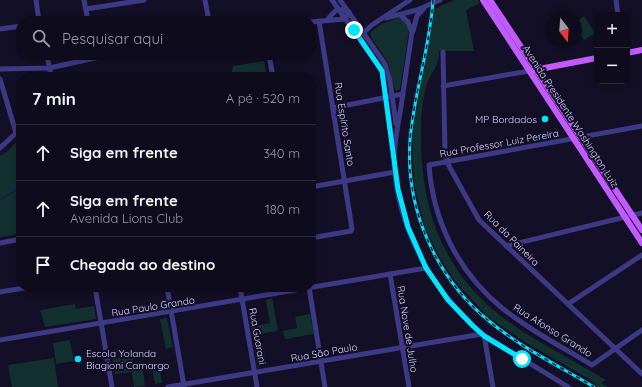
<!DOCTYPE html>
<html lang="pt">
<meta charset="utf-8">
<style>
:root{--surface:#0e0b1c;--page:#171425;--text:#f1f3f6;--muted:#9b9ba3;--line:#2e2b3b}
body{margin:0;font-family:Quicksand,sans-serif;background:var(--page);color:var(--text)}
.controls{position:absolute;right:12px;top:12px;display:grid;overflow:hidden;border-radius:8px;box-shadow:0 2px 6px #0003}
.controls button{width:36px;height:36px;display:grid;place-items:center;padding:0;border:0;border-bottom:1px solid var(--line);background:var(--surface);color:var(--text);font:20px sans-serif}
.compass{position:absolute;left:546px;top:12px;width:36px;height:36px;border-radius:50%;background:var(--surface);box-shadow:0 2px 6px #0003;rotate:163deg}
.stop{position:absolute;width:12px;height:12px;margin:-9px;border:3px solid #00e5ff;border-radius:50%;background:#fff}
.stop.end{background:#00e5ff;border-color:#fff;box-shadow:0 1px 4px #0008}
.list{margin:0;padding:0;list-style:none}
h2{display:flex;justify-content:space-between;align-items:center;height:52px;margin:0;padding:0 16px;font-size:17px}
h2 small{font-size:13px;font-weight:400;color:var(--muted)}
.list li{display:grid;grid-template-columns:26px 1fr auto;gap:12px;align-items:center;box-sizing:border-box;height:56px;padding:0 16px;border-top:1px solid var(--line)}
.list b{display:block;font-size:15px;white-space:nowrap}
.list p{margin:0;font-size:13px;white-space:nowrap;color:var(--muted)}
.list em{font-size:13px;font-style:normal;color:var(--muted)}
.icon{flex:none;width:22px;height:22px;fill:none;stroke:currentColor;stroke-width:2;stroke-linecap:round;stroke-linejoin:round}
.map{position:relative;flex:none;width:642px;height:387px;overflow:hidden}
.search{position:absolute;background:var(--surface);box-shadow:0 2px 6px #0003;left:16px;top:16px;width:300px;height:44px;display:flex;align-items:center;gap:10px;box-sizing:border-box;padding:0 14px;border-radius:16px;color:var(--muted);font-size:15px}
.panel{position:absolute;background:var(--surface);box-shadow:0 2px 6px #0003;left:16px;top:72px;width:300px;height:220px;border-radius:16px}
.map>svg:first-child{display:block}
.green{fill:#12302f}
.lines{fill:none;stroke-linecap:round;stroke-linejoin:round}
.stream{stroke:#0c2248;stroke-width:1.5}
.minor{stroke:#3d3a85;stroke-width:5}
.major{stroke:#c25bff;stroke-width:6}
.rail-casing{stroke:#00e5ff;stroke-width:3}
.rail{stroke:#130f26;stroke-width:1.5;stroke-dasharray:4.5;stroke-linecap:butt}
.route{stroke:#00e5ff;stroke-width:5}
.poi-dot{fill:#00e5ff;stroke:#130f26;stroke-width:1.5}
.labels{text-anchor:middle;stroke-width:4;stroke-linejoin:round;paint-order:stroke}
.street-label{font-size:10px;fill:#d9d4ff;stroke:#130f26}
.poi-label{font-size:10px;fill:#d9d4ff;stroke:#130f26;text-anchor:end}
</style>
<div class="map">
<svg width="642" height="387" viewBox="0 0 642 387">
<rect width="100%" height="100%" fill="#130f26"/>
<g class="green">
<path d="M454,0h24l2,3 -14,7 8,41h-35c0,18 -7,18 -12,33 -4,13 -6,32 -6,45 -1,74 18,136 76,184 33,26 73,45 109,67l-5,3 7,4h-10l-9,-8 -64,-37 -37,-25 -33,-36 -16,-25 -14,-28 -11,-43 -2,-51 22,-125z"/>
<path d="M584,16l11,17 -11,7 -8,-12v-6z"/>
<path d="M398,18l8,4 3,8 -9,59 -3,2 -3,-3 -6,-26 -17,-25 -1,-4 11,-9z"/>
<path d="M264,61l3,16h-32l-4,-2 2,-9z"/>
<path d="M21,137v97l-21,3v-81l8,-5z"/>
<path d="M272,298l6,33 -26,4 -1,-8 19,-4 -4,-23z"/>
<path d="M75,304l1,5 18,-3 2,13 -51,8 -5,-17z"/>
<path d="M310,314l4,20 -29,5 -2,-8 14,-3 -2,-11z"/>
<path d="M167,318l6,29 -7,2 -6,-30z"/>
<path d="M70,340l4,21 -18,3 -3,-21z"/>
<path d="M263,344l3,21 -9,2 -3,-22z"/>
<path d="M132,356l2,9 8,-1 3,22 -11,1 -2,-15 -17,2 -2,-15z"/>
<path d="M54,358l4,29h-46l-4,-22z"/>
<path d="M159,366l3,17 -7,1 -3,-17z"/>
</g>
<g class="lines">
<g class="stream">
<path d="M253,77l4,-5"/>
<path d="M0,200l21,-13"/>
</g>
<g class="minor">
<path d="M36,0l3,21"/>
<path d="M84,0l4,21"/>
<path d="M205,0l4,21"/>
<path d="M332,0l50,71 11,77"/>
<path d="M340,0l45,64 5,17 6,43"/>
<path d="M616,0l2,15"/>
<path d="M86,9l58,-9"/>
<path d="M400,15l8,7 4,10c-4,27 -8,54 -12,81 -3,16 -6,33 -6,49 3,67 39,131 90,173l84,52"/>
<path d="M386,18l31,-8 23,-10"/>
<path d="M311,22l34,-3 4,-7c-13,-6 -14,-1 -22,8"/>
<path d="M0,29l21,-3"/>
<path d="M413,31l4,-15 7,-8"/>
<path d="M362,34l10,-9 38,-25"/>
<path d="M443,52l2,102 4,12 30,54 163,154"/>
<path d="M47,55l4,22"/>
<path d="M269,55l4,22"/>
<path d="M0,69l49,-1 60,-13"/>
<path d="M0,79l16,54"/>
<path d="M443,86l86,-15"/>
<path d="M333,108l70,-14"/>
<path d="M642,126l-213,39c4,56 29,107 73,143 27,22 60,39 90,57l50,-35"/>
<path d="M0,148l16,-15 5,-2"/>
<path d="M311,187l84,-15"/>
<path d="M311,238l40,-7 1,-2 -33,-208"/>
<path d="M0,243l21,-4"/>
<path d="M506,246l136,-33"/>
<path d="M390,274l19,113"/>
<path d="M95,287l17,100"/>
<path d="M167,287l17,99"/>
<path d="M240,287l17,100"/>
<path d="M309,287l16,100"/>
<path d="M0,292l30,-5"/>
<path d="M568,304l74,-49"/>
<path d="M484,335l9,52"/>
<path d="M0,340l426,-72"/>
<path d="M168,387l314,-53"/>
</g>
<g class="major">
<path d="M483,0l159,243"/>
<path d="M490,0l152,230"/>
<path d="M627,53l15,-3"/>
<path d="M534,70l63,-12"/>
</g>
<defs>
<path id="rail" d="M433,0c-3,47 -19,93 -23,140 -5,69 26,138 79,181 31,26 70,45 105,66"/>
</defs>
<use href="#rail" class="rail-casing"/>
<use href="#rail" class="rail"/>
</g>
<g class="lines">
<path class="route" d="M354,30l28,41 16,118 10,38 18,41 22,32 25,26 11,10 38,23"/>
</g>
<g class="poi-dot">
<circle cx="545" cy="119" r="4"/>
<circle cx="78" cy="359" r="4"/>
</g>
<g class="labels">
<g class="street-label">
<text transform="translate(571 116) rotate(57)" y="4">Avenida Presidente Washington Luiz</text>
<text transform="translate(345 124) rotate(81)" y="4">Rua Espírito Santo</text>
<text transform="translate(499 143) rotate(-10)" y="4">Rua Professor Luiz Pereira</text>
<text transform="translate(512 238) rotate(45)" y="4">Rua da Paineira</text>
<text transform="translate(153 306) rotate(-9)" y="4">Rua Paulo Grando</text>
<text transform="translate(408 329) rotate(81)" y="4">Rua Nove de Julho</text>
<text transform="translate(553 330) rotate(32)" y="4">Rua Afonso Grando</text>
<text transform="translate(258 336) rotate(80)" y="4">Rua Guarani</text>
<text transform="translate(324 352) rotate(-10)" y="4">Rua São Paulo</text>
</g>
<g class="poi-label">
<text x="537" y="123">MP Bordados</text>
<text x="86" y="357" text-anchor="start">Escola Yolanda<tspan x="86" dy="12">Biagioni Camargo</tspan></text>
</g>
</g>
</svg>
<div class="controls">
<button>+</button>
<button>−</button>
</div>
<svg class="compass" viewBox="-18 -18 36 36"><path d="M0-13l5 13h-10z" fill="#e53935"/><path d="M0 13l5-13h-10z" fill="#9b9ba3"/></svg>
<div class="stop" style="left:522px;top:359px"></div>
<div class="stop end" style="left:354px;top:30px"></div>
<div class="search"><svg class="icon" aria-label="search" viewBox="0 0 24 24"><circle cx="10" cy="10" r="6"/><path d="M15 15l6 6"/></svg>Pesquisar aqui</div>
<section class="panel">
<h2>7 min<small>A pé · 520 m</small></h2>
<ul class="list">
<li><svg class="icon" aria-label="ahead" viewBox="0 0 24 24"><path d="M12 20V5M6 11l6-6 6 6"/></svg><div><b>Siga em frente</b></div><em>340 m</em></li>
<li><svg class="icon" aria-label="ahead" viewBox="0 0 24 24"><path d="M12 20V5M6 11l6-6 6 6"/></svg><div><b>Siga em frente</b><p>Avenida Lions Club</p></div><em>180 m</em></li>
<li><svg class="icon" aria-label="arrive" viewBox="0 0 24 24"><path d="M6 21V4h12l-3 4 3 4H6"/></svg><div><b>Chegada ao destino</b></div></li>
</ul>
</section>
</div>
